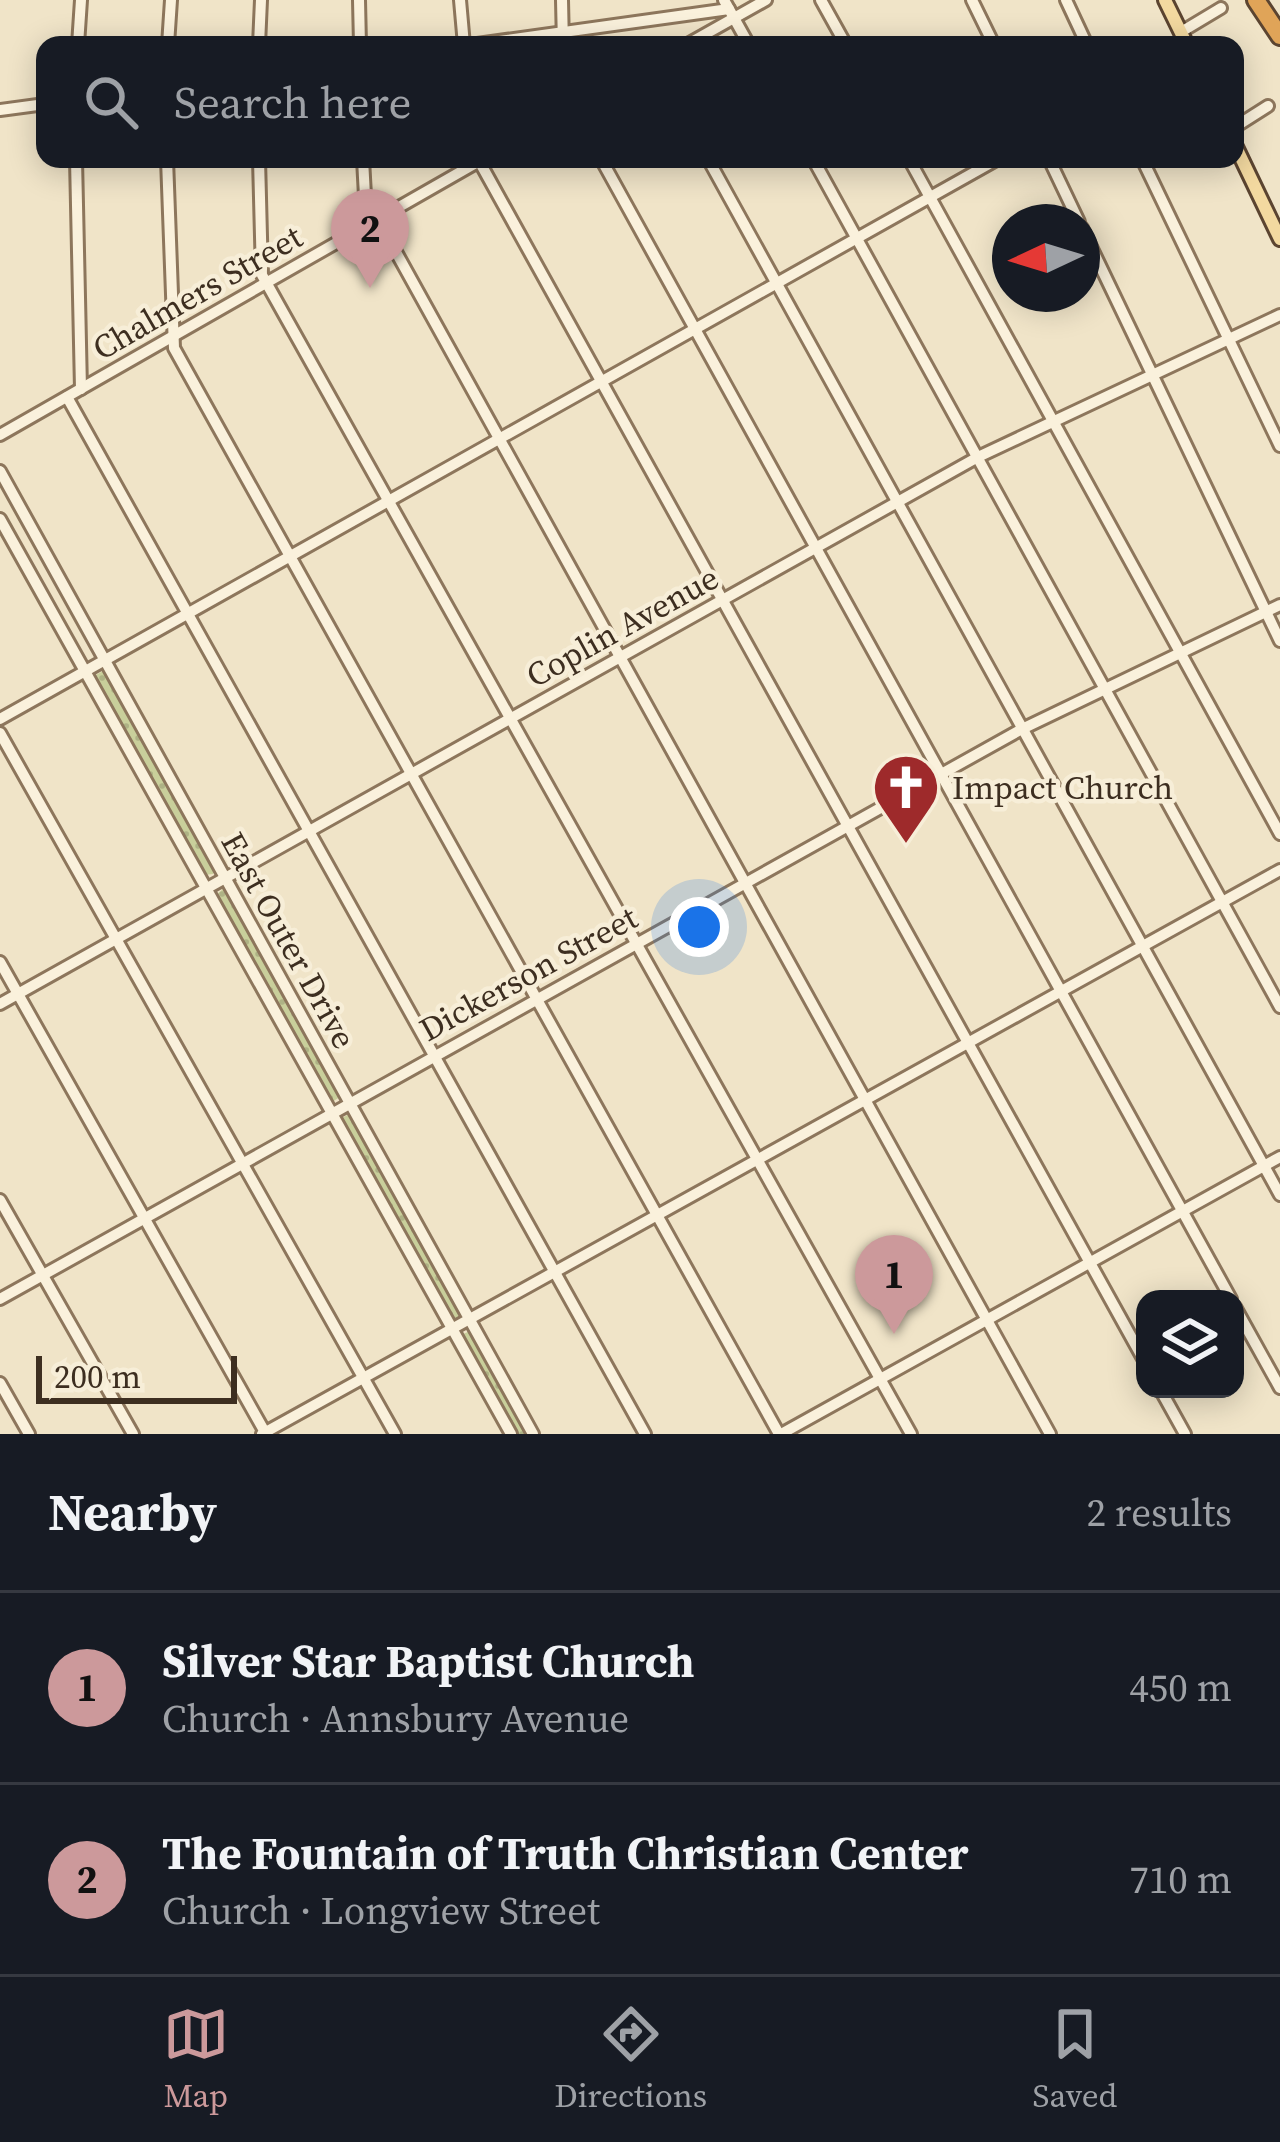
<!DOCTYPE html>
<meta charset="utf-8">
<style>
:root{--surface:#171b24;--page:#242831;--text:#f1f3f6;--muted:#9ea1a6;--line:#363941;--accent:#cc999b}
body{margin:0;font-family:"Source Serif 4",serif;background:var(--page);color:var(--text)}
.controls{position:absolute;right:36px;bottom:36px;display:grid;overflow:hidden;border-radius:24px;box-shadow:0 6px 30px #0003}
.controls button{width:108px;height:108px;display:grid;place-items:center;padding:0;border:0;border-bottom:3px solid var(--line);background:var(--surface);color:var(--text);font:60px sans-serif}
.compass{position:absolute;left:992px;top:204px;width:108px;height:108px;border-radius:50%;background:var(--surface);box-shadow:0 6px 30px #0003;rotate:266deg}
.scale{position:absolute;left:36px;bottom:30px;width:201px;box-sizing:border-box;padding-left:12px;border:6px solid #3d2e20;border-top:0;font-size:33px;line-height:42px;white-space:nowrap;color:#3d2e20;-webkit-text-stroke:9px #f7eed8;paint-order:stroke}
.you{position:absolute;left:699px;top:927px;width:42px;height:42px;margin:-30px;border:9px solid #fff;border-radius:50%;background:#1a73e8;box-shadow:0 0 0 18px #1a73e833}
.badge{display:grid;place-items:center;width:78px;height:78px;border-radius:50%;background:var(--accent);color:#111;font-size:39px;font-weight:700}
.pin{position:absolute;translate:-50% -99px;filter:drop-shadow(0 3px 6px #0008)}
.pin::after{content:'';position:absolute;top:63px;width:42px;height:36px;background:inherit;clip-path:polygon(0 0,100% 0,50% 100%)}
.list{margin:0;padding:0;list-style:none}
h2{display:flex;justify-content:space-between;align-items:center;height:156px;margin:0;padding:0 48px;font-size:51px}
h2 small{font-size:39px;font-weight:400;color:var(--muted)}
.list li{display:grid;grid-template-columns:78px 1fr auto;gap:36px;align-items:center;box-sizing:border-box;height:192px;padding:0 48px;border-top:3px solid var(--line)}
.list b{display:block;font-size:45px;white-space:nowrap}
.list p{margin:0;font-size:39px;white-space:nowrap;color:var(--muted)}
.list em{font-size:39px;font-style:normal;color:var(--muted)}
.icon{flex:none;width:66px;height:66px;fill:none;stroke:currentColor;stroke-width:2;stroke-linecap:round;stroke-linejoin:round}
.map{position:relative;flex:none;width:1280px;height:1434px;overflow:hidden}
.search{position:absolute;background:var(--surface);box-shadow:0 6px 30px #0003;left:36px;right:36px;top:36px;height:132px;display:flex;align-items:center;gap:30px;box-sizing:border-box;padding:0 42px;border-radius:24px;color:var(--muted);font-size:45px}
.sheet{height:540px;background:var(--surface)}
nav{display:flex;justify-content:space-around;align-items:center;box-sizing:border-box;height:168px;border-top:3px solid var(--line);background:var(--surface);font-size:33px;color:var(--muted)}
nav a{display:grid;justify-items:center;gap:6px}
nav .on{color:var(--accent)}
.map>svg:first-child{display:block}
</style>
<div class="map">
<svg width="1280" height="1434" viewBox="0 0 1280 1434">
<defs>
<pattern id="grass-dots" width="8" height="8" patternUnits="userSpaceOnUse" patternTransform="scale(3)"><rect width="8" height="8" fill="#c9cf9b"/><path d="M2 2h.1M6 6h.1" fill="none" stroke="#aeb285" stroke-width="1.8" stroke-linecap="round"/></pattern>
</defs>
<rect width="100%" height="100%" fill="#f0e4c8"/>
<g fill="url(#grass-dots)">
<path d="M103,671L214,869L213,874L204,875L96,683L94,676Z"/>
<path d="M223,889L338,1092L340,1097L332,1102L216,895Z"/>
<path d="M351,1113L461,1316L455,1319L344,1125L342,1118Z"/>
<path d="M470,1331L528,1434H515L461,1335Z"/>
</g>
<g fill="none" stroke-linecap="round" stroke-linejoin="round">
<defs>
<g id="minor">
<path d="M359,0L360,45"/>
<path d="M460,0L464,45"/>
<path d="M562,0L563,45"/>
<path d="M724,0L749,45"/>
<path d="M821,0L846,45"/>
<path d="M972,0L994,45"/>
<path d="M1066,0L1087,45"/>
<path d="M1181,32L1221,8"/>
<path d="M78,45L81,0"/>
<path d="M168,45L171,0"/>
<path d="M259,45L261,0"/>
<path d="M470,45L729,9"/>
<path d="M686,45L766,0"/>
<path d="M0,110L45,104"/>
<path d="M1235,127L1268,106"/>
<path d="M76,159L81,389"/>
<path d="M167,159L174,348L779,1434"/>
<path d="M259,159L262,275L911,1434"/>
<path d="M363,159L365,196L1050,1434"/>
<path d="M478,159L1145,1362"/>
<path d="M601,159L1231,1299"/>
<path d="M708,159L1280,1195"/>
<path d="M813,159L1280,1007"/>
<path d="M909,159L1280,834"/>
<path d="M1049,159L1079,222"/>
<path d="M1142,159L1280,446"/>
<path d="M1082,228L1280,641"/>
<path d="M67,397L645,1434"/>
<path d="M0,435L483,159"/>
<path d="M0,471L533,1434"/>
<path d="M0,519L511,1434"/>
<path d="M0,719L998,159"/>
<path d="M0,733L395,1434"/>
<path d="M0,962L266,1434"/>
<path d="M0,1004L978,457L1280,315"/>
<path d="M0,1200L133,1434"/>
<path d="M0,1299L1022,729L1280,605"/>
<path d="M1235,1307L1280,1388"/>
<path d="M0,1383L29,1434"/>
<path d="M1160,1389L1185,1434"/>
<path d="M262,1434L1280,870"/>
<path d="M781,1434L1280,1157"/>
</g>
<g id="major">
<path d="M1165,0L1187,45"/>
<path d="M1235,145L1280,239"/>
</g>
<path id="highway" d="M1256,0L1280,36"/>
</defs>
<use href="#minor" stroke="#8d765c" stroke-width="16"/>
<use href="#major" stroke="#5b4430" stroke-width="18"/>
<use href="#highway" stroke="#5b4430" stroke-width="22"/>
<use href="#minor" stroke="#faf1dc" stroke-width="10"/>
<use href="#major" stroke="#f3d9a0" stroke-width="12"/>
<use href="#highway" stroke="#e0a458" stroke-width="16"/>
</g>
<defs>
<symbol id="church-pin" viewBox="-11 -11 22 30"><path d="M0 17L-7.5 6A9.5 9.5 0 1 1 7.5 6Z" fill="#9e2a2b" stroke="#f7eed8"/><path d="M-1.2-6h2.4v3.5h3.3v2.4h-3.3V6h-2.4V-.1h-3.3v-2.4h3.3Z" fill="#fff"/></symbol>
</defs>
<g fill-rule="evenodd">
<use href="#church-pin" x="868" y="749" width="76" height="104"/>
</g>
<g text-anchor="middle" stroke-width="9" stroke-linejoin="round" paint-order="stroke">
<g font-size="33" fill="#3d2e20" stroke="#f7eed8">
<text transform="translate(197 292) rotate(-30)" y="12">Chalmers Street</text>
<text transform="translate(622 626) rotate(-29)" y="12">Coplin Avenue</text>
<text transform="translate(289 940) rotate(61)" y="12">East Outer Drive</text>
<text transform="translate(528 973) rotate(-29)" y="12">Dickerson Street</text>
</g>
<g font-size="33" fill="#3d2e20" stroke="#f7eed8" text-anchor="start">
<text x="952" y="799">Impact Church</text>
</g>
</g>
</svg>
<div class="controls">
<button><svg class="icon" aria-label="layers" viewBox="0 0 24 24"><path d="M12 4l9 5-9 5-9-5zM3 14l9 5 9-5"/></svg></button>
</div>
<svg class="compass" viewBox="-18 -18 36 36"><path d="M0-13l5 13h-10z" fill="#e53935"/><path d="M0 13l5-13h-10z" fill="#9ea1a6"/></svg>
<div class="scale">200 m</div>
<div class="you"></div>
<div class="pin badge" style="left:894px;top:1334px">1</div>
<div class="pin badge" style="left:370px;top:288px">2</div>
<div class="search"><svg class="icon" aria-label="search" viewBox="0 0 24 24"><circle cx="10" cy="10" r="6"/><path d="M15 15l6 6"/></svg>Search here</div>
</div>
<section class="sheet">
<h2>Nearby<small>2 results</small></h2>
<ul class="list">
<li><span class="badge">1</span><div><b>Silver Star Baptist Church</b><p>Church · Annsbury Avenue</p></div><em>450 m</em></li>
<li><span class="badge">2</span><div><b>The Fountain of Truth Christian Center</b><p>Church · Longview Street</p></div><em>710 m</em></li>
</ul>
</section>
<nav>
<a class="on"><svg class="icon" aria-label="map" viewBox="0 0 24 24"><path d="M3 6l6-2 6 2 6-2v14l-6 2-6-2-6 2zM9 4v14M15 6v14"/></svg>Map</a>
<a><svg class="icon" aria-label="directions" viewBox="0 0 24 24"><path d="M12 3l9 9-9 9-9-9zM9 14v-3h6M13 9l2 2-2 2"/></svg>Directions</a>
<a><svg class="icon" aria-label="saved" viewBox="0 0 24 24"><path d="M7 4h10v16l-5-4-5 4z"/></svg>Saved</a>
</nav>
